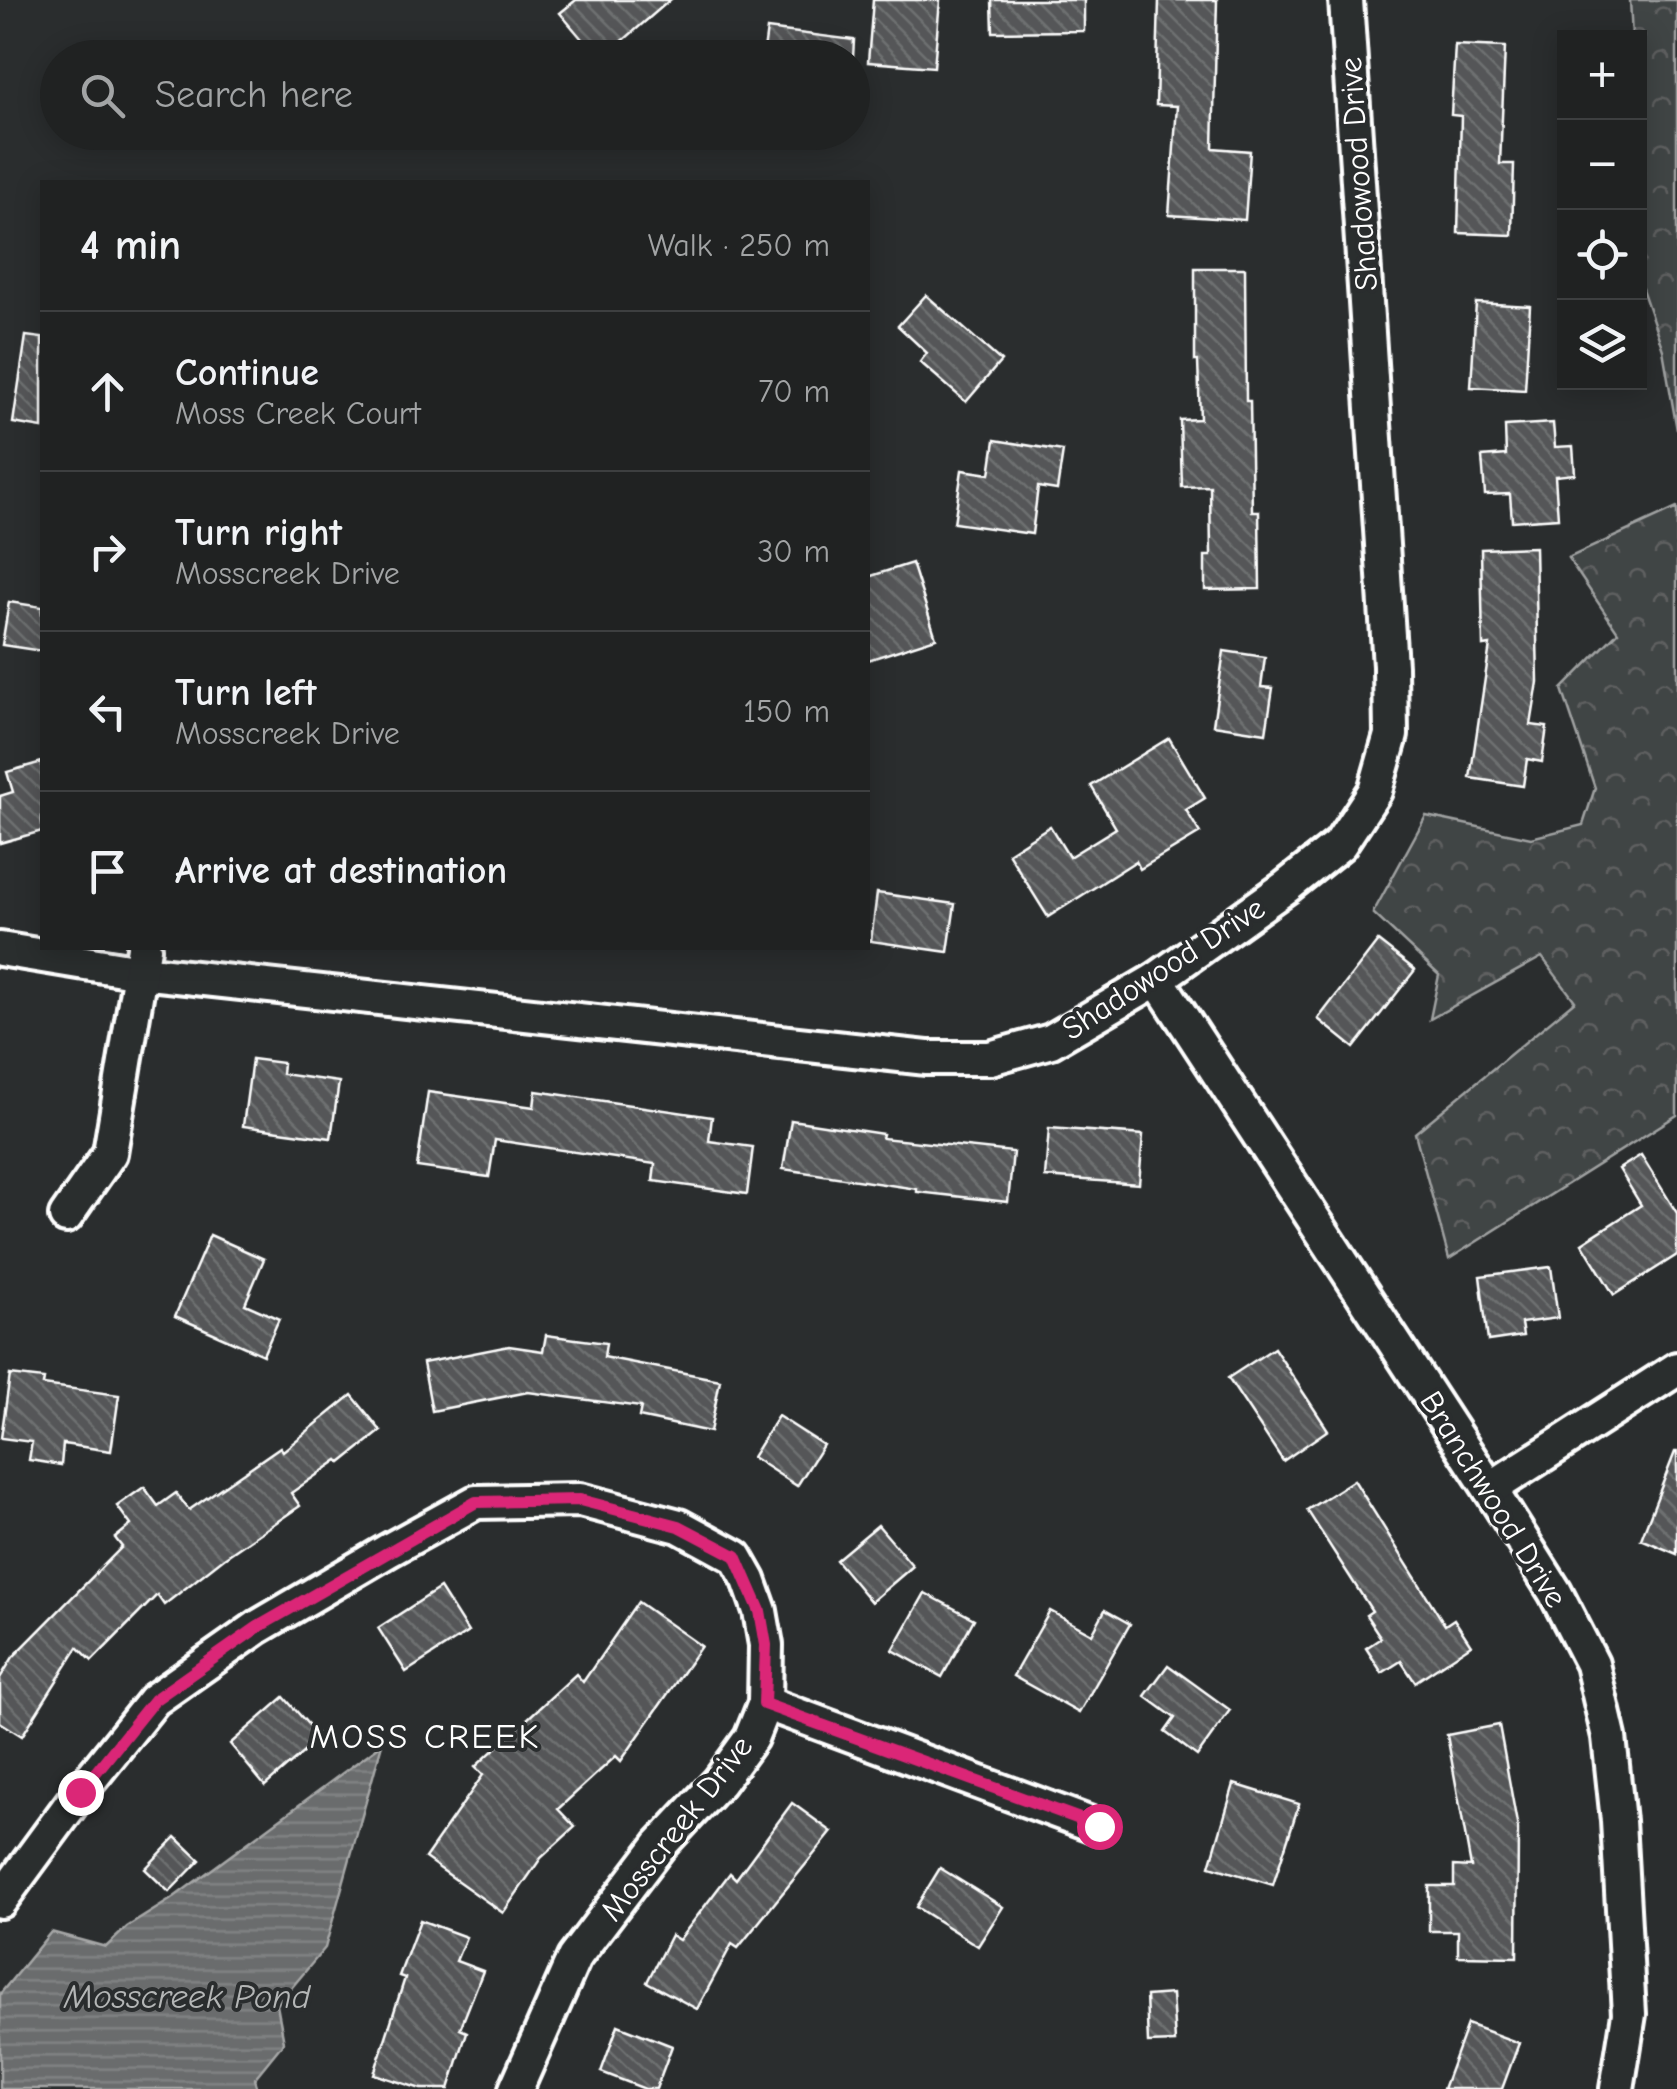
<!DOCTYPE html>
<meta charset="utf-8">
<style>
:root{--surface:#202222;--page:#282a2a;--text:#f1f3f6;--muted:#a2a4a5;--line:#3d3f40}
body{margin:0;font-family:"Comic Neue",sans-serif;background:var(--page);color:var(--text)}
.controls{position:absolute;right:30px;top:30px;display:grid;overflow:hidden;border-radius:0px;box-shadow:0 5px 25px #0003}
.controls button{width:90px;height:90px;display:grid;place-items:center;padding:0;border:0;border-bottom:2px solid var(--line);background:var(--surface);color:var(--text);font:50px sans-serif}
.stop{position:absolute;width:30px;height:30px;margin:-22px;border:8px solid #db2777;border-radius:50%;background:#fff}
.stop.end{background:#db2777;border-color:#fff;box-shadow:0 2px 10px #0008}
.list{margin:0;padding:0;list-style:none}
h2{display:flex;justify-content:space-between;align-items:center;height:130px;margin:0;padding:0 40px;font-size:42px}
h2 small{font-size:32px;font-weight:400;color:var(--muted)}
.list li{display:grid;grid-template-columns:65px 1fr auto;gap:30px;align-items:center;box-sizing:border-box;height:160px;padding:0 40px;border-top:2px solid var(--line)}
.list b{display:block;font-size:38px;white-space:nowrap}
.list p{margin:0;font-size:32px;white-space:nowrap;color:var(--muted)}
.list em{font-size:32px;font-style:normal;color:var(--muted)}
.icon{flex:none;width:55px;height:55px;fill:none;stroke:currentColor;stroke-width:2;stroke-linecap:round;stroke-linejoin:round}
.map{position:relative;flex:none;width:1677px;height:2089px;overflow:hidden}
.search{position:absolute;background:var(--surface);box-shadow:0 5px 25px #0003;left:40px;top:40px;width:830px;height:110px;display:flex;align-items:center;gap:25px;box-sizing:border-box;padding:0 35px;border-radius:55px;color:var(--muted);font-size:38px}
.panel{position:absolute;background:var(--surface);box-shadow:0 5px 25px #0003;left:40px;top:180px;width:830px;height:770px;border-radius:0px}
.map>svg:first-child{display:block}
</style>
<div class="map">
<svg width="1677" height="2089" viewBox="0 0 1677 2089">
<defs>
<pattern id="forest-crowns" width="20" height="18" patternUnits="userSpaceOnUse" patternTransform="scale(2.5)"><rect width="20" height="18" fill="#414445"/><path d="M2 6a3 3 0 1 1 6 0M12 15a3 3 0 1 1 6 0" fill="none" stroke="#5e6061"/></pattern>
<pattern id="water-rules" width="6" height="5" patternUnits="userSpaceOnUse" patternTransform="scale(2.5)"><rect width="6" height="5" fill="#6a6c6d"/><path d="M0 2.5h6" fill="none" stroke="#808283"/></pattern>
<pattern id="building-back-hatch" width="6" height="6" patternUnits="userSpaceOnUse" patternTransform="scale(2.5)"><rect width="6" height="6" fill="#555758"/><path d="M-1 5l2 2M0 0l6 6M5-1l2 2" fill="none" stroke="#6e7071"/></pattern>
</defs>
<rect width="100%" height="100%" fill="#2a2d2e"/>
<filter id="ink" filterUnits="userSpaceOnUse"><feTurbulence type="fractalNoise" baseFrequency=".01" numOctaves="2"/><feDisplacementMap in="SourceGraphic" scale="20" xChannelSelector="R" yChannelSelector="G"/><feConvolveMatrix kernelMatrix="1 2 1 2 8 2 1 2 1" color-interpolation-filters="sRGB"/></filter>
<g filter="url(#ink)">
<g fill="url(#forest-crowns)" stroke="#a0a2a2" stroke-width="2.5">
<path d="M1630,0H1677V430L1663,350L1640,283V38L1632,37Z"/>
<path d="M1677,508V1115L1449,1259L1415,1133L1575,1001L1542,957L1430,1019L1439,975L1373,913L1426,816L1531,838L1583,825L1595,788L1562,689L1618,632L1568,558Z"/>
</g>
<path fill="url(#water-rules)" stroke="#a6a7a7" stroke-width="2.5" d="M382,1744L325,1948L277,2005L284,2042L254,2079L257,2089H0V1994L51,1932L106,1947L127,1927L170,1900Z"/>
<g fill="url(#building-back-hatch)" stroke="#fff" stroke-width="2.5">
<path d="M576,0H670L603,58H598L560,13Z"/>
<path d="M873,0H940L934,67L868,62Z"/>
<path d="M992,0H1084V31L993,32Z"/>
<path d="M1159,0H1217L1213,148L1250,151L1245,220L1169,215L1177,106L1156,105Z"/>
<path d="M767,29L854,40L853,58H763Z"/>
<path d="M1455,45L1505,47L1500,164H1514L1512,235L1458,233L1461,116L1451,115Z"/>
<path d="M1195,268H1245L1246,401H1250L1252,511H1259L1260,589L1205,590V556H1211L1210,486L1182,487L1180,420L1200,419L1198,361H1195Z"/>
<path d="M926,295L1001,361L966,402L920,362L927,353L898,326Z"/>
<path d="M1476,303L1530,306L1525,390L1471,387Z"/>
<path d="M26,336L42,338V428L13,423Z"/>
<path d="M1553,423L1555,447L1573,446L1575,474L1555,476L1558,518L1512,521L1510,494L1485,495L1482,457L1506,455L1505,426Z"/>
<path d="M995,440L1063,451L1057,490L1038,487L1032,534L954,523L962,470L990,474Z"/>
<path d="M1535,547L1538,682L1531,725L1547,727L1542,762L1527,759L1523,786L1470,778L1490,645L1483,646L1481,549Z"/>
<path d="M912,563L936,638L868,660V577Z"/>
<path d="M9,602L42,607V651L2,645Z"/>
<path d="M1224,651L1265,657L1261,687L1273,688L1266,733L1213,725Z"/>
<path d="M1169,738L1205,798L1186,810L1200,833L1140,869L1136,861L1048,917L1008,853L1050,826L1069,857L1116,828L1091,786Z"/>
<path d="M42,762V831L0,843V796L13,792L7,772Z"/>
<path d="M877,893L955,904L948,952L871,941Z"/>
<path d="M1378,941L1415,970L1354,1048L1318,1019Z"/>
<path d="M252,1059L283,1063L282,1074L339,1082L331,1138L243,1126Z"/>
<path d="M536,1091L712,1117L709,1141L753,1147L747,1194L653,1181L655,1164L495,1140L489,1177L417,1167L428,1092L534,1107Z"/>
<path d="M791,1120L883,1134L882,1138L1013,1152L1008,1202L917,1192V1189L783,1169Z"/>
<path d="M1049,1128L1143,1135L1139,1184L1045,1177Z"/>
<path d="M1641,1155L1677,1213V1255L1614,1295L1582,1243L1641,1205L1619,1169Z"/>
<path d="M210,1235L264,1259L245,1304L279,1319L263,1355L175,1316Z"/>
<path d="M1551,1267L1558,1318L1521,1323L1523,1336L1488,1341L1480,1276Z"/>
<path d="M546,1335L606,1343L604,1357L720,1380L710,1432L639,1417L641,1407L528,1392L432,1411L423,1363L509,1346L543,1351Z"/>
<path d="M1274,1348L1328,1430L1283,1461L1228,1378Z"/>
<path d="M10,1375L44,1379L43,1385L119,1395L111,1451L63,1444L61,1465L29,1460L32,1442L1,1438Z"/>
<path d="M352,1395L381,1431L341,1463L338,1460L291,1493L300,1506L224,1558L164,1605L157,1595L92,1661L78,1647L22,1736L0,1722V1678L13,1657L122,1547L115,1538L131,1525L117,1506L144,1487L158,1506L176,1493L189,1510L280,1447L283,1451Z"/>
<path d="M778,1416L823,1445L797,1486L752,1457Z"/>
<path d="M1675,1452H1677V1554L1641,1539Z"/>
<path d="M1354,1480L1445,1625L1454,1619L1471,1645L1415,1682L1401,1661L1382,1673L1366,1648L1381,1638L1366,1615L1372,1611L1307,1510Z"/>
<path d="M878,1525L913,1566L871,1602L836,1560Z"/>
<path d="M440,1588L468,1632L406,1672L378,1628Z"/>
<path d="M925,1593L974,1619L942,1677L893,1650Z"/>
<path d="M638,1602L701,1646L621,1761L616,1756L558,1809L575,1827L541,1858L503,1913L425,1858L483,1775L475,1767L576,1674L583,1682Z"/>
<path d="M1105,1610L1130,1624L1079,1713L1013,1676L1050,1611L1092,1634Z"/>
<path d="M1168,1665L1230,1710L1197,1756L1165,1732L1175,1718L1145,1696Z"/>
<path d="M284,1697L320,1738L265,1786L230,1744Z"/>
<path d="M1499,1725L1518,1829L1517,1957L1458,1956V1931H1429V1886H1454V1866L1471,1867L1447,1735Z"/>
<path d="M1234,1784L1299,1804L1273,1885L1210,1866Z"/>
<path d="M792,1803L832,1832L738,1948L732,1944L697,2009L647,1982L671,1935L679,1940L730,1873L736,1879Z"/>
<path d="M176,1837L200,1860L169,1892L145,1869Z"/>
<path d="M940,1868L1003,1907L978,1946L916,1907Z"/>
<path d="M420,1920L466,1937L456,1961L483,1971L460,2029L467,2032L449,2089H421L374,2074L405,1978L399,1976Z"/>
<path d="M1172,1994L1175,2042L1148,2043L1146,1996Z"/>
<path d="M1467,2024L1519,2043L1502,2089H1443Z"/>
<path d="M618,2025L672,2046L656,2089H645L601,2072Z"/>
</g>
<g fill="none" stroke-linecap="round" stroke-linejoin="round">
<defs>
<g id="minor">
<path d="M0,949L140,972L927,1058H990L1051,1041L1157,979L1286,887L1340,844L1375,791L1391,735L1390,666L1346,0"/>
<path d="M1157,979L1490,1489L1555,1592L1592,1664L1609,1737L1618,1821L1629,2014L1617,2089"/>
<path d="M66,1216L110,1153L144,948"/>
<path d="M1490,1489L1677,1369"/>
<path d="M765,1703L1099,1827"/>
<path d="M0,1901L80,1792L154,1700L258,1627L389,1550L476,1502L580,1500L679,1526L736,1557L749,1580L760,1611L766,1645L765,1703L751,1738L719,1782L660,1845L574,1958L516,2089"/>
</g>
</defs>
<use href="#minor" stroke="#fff" stroke-width="40"/>
<use href="#minor" stroke="#2a2d2e" stroke-width="32"/>
</g>
</g>
<g fill="none" stroke-linecap="round" stroke-linejoin="round" filter="url(#ink)">
<path stroke="#db2777" stroke-width="12" d="M80,1792L154,1700L258,1627L476,1502L580,1500L679,1526L736,1556L760,1611L766,1645L764,1704L1099,1826"/>
</g>
<g text-anchor="middle" stroke-width="8" stroke-linejoin="round" paint-order="stroke">
<g font-size="32" fill="#fff" stroke="#2a2d2e">
<text transform="translate(1358 174) rotate(-94)" y="11">Shadowood Drive</text>
<text transform="translate(1163 968) rotate(-33)" y="11">Shadowood Drive</text>
<text transform="translate(1494 1499) rotate(58)" y="11">Branchwood Drive</text>
<text transform="translate(676 1828) rotate(-52)" y="11">Mosscreek Drive</text>
</g>
<g font-size="35" letter-spacing="2.5" fill="#fff" stroke="#2a2d2e">
<text x="425" y="1748">MOSS CREEK</text>
</g>
<g font-size="35" font-style="italic" fill="#b4b6b6" stroke="#2a2d2e">
<text x="187" y="2008">Mosscreek Pond</text>
</g>
</g>
</svg>
<div class="controls">
<button>+</button>
<button>−</button>
<button><svg class="icon" aria-label="locate" viewBox="0 0 24 24"><circle cx="12" cy="12" r="6"/><path d="M12 2v4M12 18v4M2 12h4M18 12h4"/></svg></button>
<button><svg class="icon" aria-label="layers" viewBox="0 0 24 24"><path d="M12 4l9 5-9 5-9-5zM3 14l9 5 9-5"/></svg></button>
</div>
<div class="stop" style="left:1099px;top:1826px"></div>
<div class="stop end" style="left:80px;top:1792px"></div>
<div class="search"><svg class="icon" aria-label="search" viewBox="0 0 24 24"><circle cx="10" cy="10" r="6"/><path d="M15 15l6 6"/></svg>Search here</div>
<section class="panel">
<h2>4 min<small>Walk · 250 m</small></h2>
<ul class="list">
<li><svg class="icon" aria-label="ahead" viewBox="0 0 24 24"><path d="M12 20V5M6 11l6-6 6 6"/></svg><div><b>Continue</b><p>Moss Creek Court</p></div><em>70 m</em></li>
<li><svg class="icon" aria-label="right" viewBox="0 0 24 24"><path d="M7 20v-9h11M14 6l5 5-5 5"/></svg><div><b>Turn right</b><p>Mosscreek Drive</p></div><em>30 m</em></li>
<li><svg class="icon" aria-label="left" viewBox="0 0 24 24"><path d="M17 20v-9H6M10 6l-5 5 5 5"/></svg><div><b>Turn left</b><p>Mosscreek Drive</p></div><em>150 m</em></li>
<li><svg class="icon" aria-label="arrive" viewBox="0 0 24 24"><path d="M6 21V4h12l-3 4 3 4H6"/></svg><div><b>Arrive at destination</b></div></li>
</ul>
</section>
</div>
